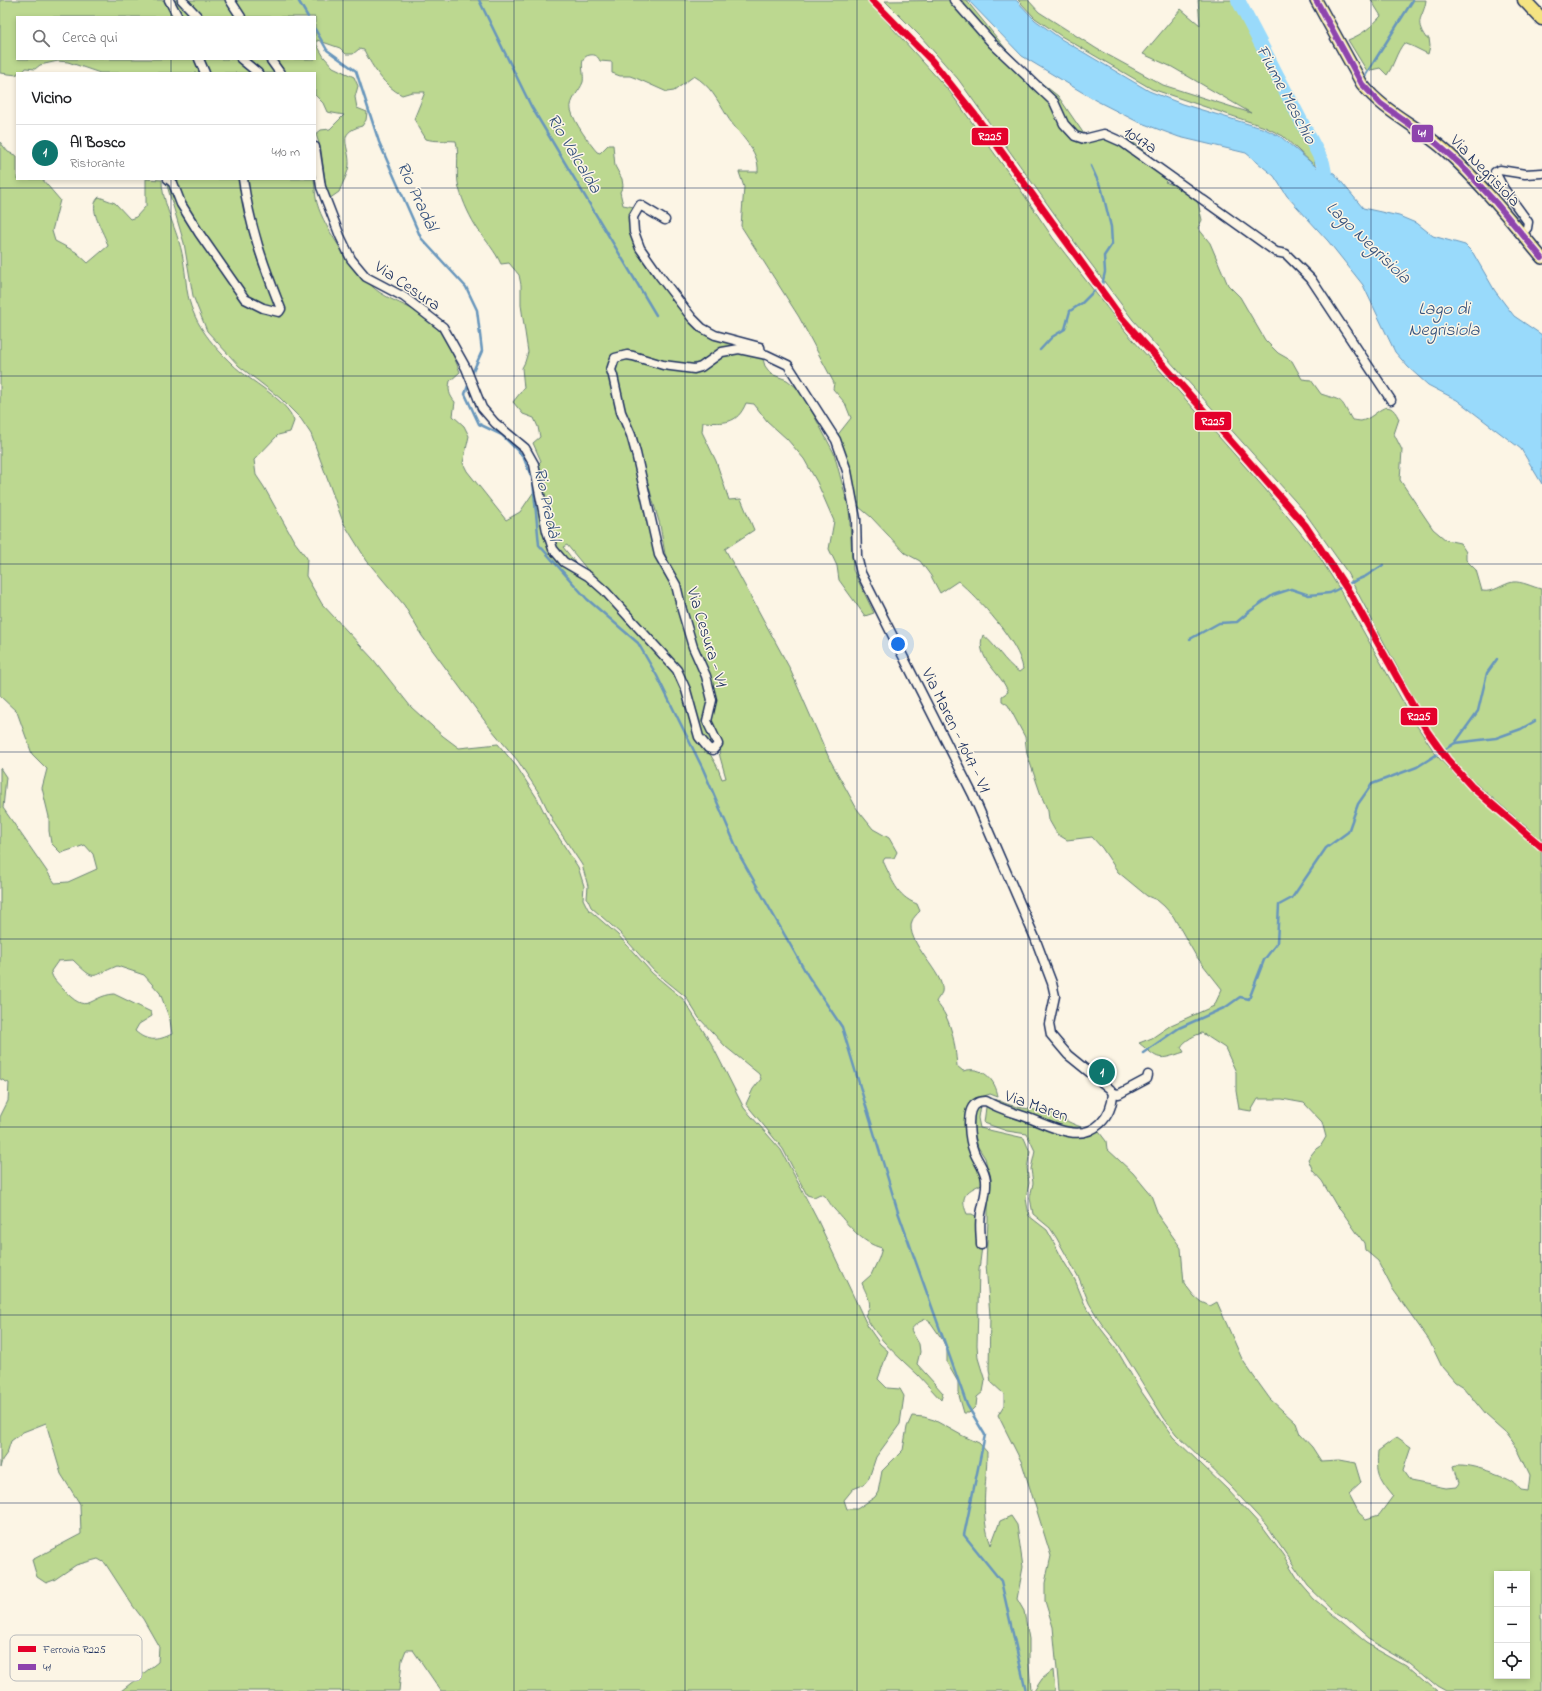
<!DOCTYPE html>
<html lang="it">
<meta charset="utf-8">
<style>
:root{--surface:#fff;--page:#f6f6f6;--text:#202124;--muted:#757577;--line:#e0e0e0;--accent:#0f766e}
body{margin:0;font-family:"Indie Flower",sans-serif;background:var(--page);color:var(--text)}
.controls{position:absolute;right:12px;bottom:12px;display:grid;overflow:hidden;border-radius:0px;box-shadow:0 2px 6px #0003}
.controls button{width:36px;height:36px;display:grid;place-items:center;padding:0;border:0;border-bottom:1px solid var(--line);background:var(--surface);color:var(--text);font:20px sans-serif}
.you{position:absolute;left:898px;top:644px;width:14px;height:14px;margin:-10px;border:3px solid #fff;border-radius:50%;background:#1a73e8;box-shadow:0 0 0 6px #1a73e833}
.badge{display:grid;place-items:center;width:26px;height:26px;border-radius:50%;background:var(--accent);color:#fff;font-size:13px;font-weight:700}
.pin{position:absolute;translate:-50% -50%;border:2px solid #fff;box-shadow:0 1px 4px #0006}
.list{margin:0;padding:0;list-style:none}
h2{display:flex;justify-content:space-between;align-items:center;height:52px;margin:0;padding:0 16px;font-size:17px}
h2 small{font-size:13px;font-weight:400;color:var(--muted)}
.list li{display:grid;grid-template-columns:26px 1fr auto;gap:12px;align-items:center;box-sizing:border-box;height:56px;padding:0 16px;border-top:1px solid var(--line)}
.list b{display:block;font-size:15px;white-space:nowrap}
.list p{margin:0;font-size:13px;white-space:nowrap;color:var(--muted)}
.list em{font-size:13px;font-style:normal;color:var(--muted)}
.icon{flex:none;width:22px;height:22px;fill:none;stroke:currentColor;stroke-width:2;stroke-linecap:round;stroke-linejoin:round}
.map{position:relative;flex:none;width:1542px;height:1691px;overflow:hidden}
.search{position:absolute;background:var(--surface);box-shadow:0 2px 6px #0003;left:16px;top:16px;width:300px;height:44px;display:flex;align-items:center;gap:10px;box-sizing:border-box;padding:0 14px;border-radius:0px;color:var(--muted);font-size:15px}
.panel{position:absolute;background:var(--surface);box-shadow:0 2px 6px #0003;left:16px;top:72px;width:300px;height:108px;border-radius:0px}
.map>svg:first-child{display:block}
</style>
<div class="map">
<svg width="1542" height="1691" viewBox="0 0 1542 1691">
<rect width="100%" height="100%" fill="#fcf5e5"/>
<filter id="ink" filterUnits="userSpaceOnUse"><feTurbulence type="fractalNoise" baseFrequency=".025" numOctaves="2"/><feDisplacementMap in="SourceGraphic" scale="8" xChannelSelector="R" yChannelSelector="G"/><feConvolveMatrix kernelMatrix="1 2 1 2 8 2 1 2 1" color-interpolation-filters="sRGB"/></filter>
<g filter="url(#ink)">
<g fill="#bcd890" stroke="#6c8477" fill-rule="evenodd">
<path d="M0,0H164L175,17H17V59H195L201,73H100L68,62L58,61L40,65L35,69L26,68L22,73H17V75L0,73Z"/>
<path d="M171,0H178L195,17H181Z"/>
<path d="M186,0H226L238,17H203Z"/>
<path d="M233,0H878L882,4L876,10L950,92L1018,186L1053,238L1126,332L1265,489L1317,553L1337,585L1415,723L1437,756L1468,789L1526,836L1530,830L1474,782L1451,757L1429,727L1345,569L1303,510L1133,320L1076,244L958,79L921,37L885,1L966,0L1006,49L1034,77L1058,96L1084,134L1088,137L1126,138L1137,145L1169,171L1168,179L1165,182L1196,194L1202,220L1198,228L1210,243L1228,285L1240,297L1265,340L1278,353L1292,361L1302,379L1311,380L1321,394C1345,402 1339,397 1352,420C1355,420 1359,421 1361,421C1377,418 1387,393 1399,419L1394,434L1402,450L1400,480L1433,529L1446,540L1460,543L1466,552V560L1476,570L1482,591C1494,593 1502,584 1513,582C1521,581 1533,587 1541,589L1542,1691H1446L1437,1686L1410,1663L1369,1639L1345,1618L1334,1611L1308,1586L1266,1525L1231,1487L1176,1434L1164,1418L1118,1344L1101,1323L1089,1303L1079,1278L1056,1237L1050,1228L1033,1214L1030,1198L1033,1183L1031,1169L1035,1151L1027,1134L1007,1131L984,1123L987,1099C994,1097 1003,1103 1010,1105C1022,1109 1035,1109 1047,1112C1063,1117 1079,1131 1096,1128L1106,1141L1107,1149L1133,1173L1151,1195L1159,1217L1181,1248L1184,1283L1194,1296L1201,1302L1210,1306L1217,1302L1242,1359L1252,1374L1270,1399L1296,1423L1300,1434L1312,1447L1321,1461L1339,1460L1355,1463L1361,1483L1349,1494L1359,1513L1366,1519L1379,1515L1393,1496C1379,1479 1376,1473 1378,1451L1397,1437L1411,1447L1403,1471L1410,1481L1446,1488L1456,1487L1459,1483L1454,1466C1463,1461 1503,1475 1512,1481C1515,1483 1518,1487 1521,1490L1528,1491L1530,1475L1518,1450L1504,1431L1486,1415L1463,1387L1455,1382L1442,1367L1429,1340L1392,1288L1378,1261L1365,1250L1364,1243L1341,1210L1336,1205L1322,1181L1313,1171L1308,1159L1315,1150L1320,1147L1326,1137L1322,1122L1304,1103L1282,1099H1258L1251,1111L1239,1109L1236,1091V1072L1225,1048L1202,1033C1195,1035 1185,1040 1181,1047L1184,1052C1157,1061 1160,1060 1139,1043L1152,1038L1171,1025L1214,1006L1222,989L1196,956L1173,916L1164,906L1157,900L1147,896L1118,872L1102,848L1092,837L1067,840L1057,834L1049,820L1048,811L1041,795L1027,754L1025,737L1008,705L1002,701V696L1008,692C1002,673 974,658 983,635C997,646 1003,661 1019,672L1023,669C1020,643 978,598 958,581L940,593L931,576L920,561L905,553L871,517L859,507L854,486L836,437L851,418L845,403L833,389L834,383L799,317L741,226L744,187L739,172H758C760,150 737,133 727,116C718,101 710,85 694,76L674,91L667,92L638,79L630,76H620L612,73V62L600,61C598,57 596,54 590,55C577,57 585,73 583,82C580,91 569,100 571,110C574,122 589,143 597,152L600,153L608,145H613L615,166L622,179L623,186L620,192L623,205L634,207L636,227L645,251L700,327L739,346L700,365C688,366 673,365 662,361C643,355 613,338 608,369L643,490L645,513L656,556L671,580L691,649L703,677L708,694L704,723L707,731L716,744L712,747L702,736L687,688L586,570V568L567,545L563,547L579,567C541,548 548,499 538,464L541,461L533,443L540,437L538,427L534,418L523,414L513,402L524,388L522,368L525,362L528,352L521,305V285L519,275L509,263L501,264C495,251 487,242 479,231C470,218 463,202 459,188C455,172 460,157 456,141C445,140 436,142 426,139L414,119L425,92H412L402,95C384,86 373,68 364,50L359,49L353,54H346L340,48L317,40V45L324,57L333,67L354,77L358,86L355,97L357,108L367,112L366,120L362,126C335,133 350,146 349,165C348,174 342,184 339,192L329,199L327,196L321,150L316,134L321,130L330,129L344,115L327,112L323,103L315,95V73H284L274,59H315V17H245ZM1497,1574H1527V1676H1497Z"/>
<path d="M1018,0H1028L1039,12L1097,49L1163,85L1251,113L1172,67L1143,54L1181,9L1200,25L1198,0H1233L1314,152L1315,166L1283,136L1265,127L1152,89L1061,36L1035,18Z"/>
<path d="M1371,0H1426C1424,18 1413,19 1426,38H1429L1430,46L1428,54L1414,47L1404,43C1396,53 1394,65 1387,75L1380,68L1367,71L1348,40C1363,34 1371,27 1381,16Z"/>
<path d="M201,59H236L254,73H207Z"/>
<path d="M245,59H267L277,73H263Z"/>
<path d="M0,142L8,152L17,156V179H42L60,200L52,231L55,241L76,252L88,263L108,246C105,233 86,208 99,197L115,203L130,219L136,217L146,206V179L162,180C161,197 174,225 179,242C184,257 185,274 187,290C192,321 210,343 232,364C249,381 287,399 294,421L290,432L278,435L254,460L256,475L264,487L294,541L307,558L306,576L322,604L373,659L411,707L443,736L459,748L498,744L517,767L537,798L550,824L578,867L584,886L583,899L588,909L618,935L652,973L683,999L692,1013L711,1043L744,1108L781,1150L818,1221L868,1327L880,1344L888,1351L878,1379L887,1388L900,1389L904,1396L900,1424L876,1457L869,1478L863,1485L853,1489L844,1500L847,1509H857L875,1497L878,1492L882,1471L903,1450L907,1427L912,1416L924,1417L934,1420L963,1436L979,1443L987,1452C987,1484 979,1514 991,1545L1000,1521L1011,1516L1017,1525L1023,1567L1017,1599L1024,1611L1029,1639V1664L1031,1691H441L413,1650H406L402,1660L399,1691H121L158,1662L159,1647L143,1619L133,1606L105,1563L98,1559L76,1565L54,1580L46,1583L37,1577L32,1560L81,1534L80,1504L61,1474L46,1423L23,1432L11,1441L7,1453L2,1460L0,1468V1117L8,1101L9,1083L0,1079V768L6,777L3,808L55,883L68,882L97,869L93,854L85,845L61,853L51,843L49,831V817L42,788L47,769L32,754L17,712L0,696ZM73,960C96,982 90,977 117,966L144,975L160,993L170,1020L172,1034C158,1041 147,1042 135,1031L139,1024L152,1016L151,1012L114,994C88,996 89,1018 62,988C57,982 52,979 51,971L58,961Z"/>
<path d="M175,179H240L251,238L259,265L278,308L273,309L247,296L237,287L183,202Z"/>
<path d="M245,179H314C315,187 315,195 317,203C324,229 358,277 379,292C392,301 407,305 420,314C444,329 450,347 460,372L450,381C448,390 449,395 455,402L453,416L464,426L469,436L463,463L467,471L506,520L520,512L535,490L547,542L580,574L595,585L625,617V621L630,622L673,671L682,690L692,723L717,766L722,779L726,778L720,757L719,751L722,744L714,731L711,722L715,695L713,688L701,660L672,570L665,554L660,525L636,443L624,411L615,369C617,362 620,359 627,358L693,371L723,354L739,351L762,356L765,366L771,374L787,380L801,391L834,453L849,509L853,570L874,613L865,616L839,580L837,566L829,549L834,521L817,482L804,459L787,439L767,421L754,404L746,403C737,425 724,423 703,422L702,432L716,461L729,500L741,499L754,530L725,549L789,667L829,758L857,809L873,829L889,838L897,852L894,858H885L883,861C892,879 896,896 917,904L920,911C917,914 913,918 912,921C904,942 946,974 942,992C941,995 937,999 936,1002C952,1019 955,1044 957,1066L963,1071C982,1065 996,1080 998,1097L990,1094L981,1097L978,1099L969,1116L984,1183C969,1190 958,1194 967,1214H972L977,1217L983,1239L979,1270L977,1345L978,1358L985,1381L983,1392L977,1397L976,1406L969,1413H964L958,1392V1382L947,1363V1350L942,1339L931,1323L926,1319C919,1322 915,1324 911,1330L919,1344L920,1352L917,1364L943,1393L941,1400C933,1392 926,1383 918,1375C898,1356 878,1340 865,1315C875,1304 866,1295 862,1283L871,1275L879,1258L882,1248C861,1243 848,1224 834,1209C829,1203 828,1197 820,1194L814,1197L807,1195L783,1149L746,1104L753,1089L761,1079L759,1074L726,1047L699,1018L686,997L654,971L620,933L591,907L587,898L588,886L582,865L554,823L541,796L518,761L487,724L422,636L404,605L367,561L343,522L311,434L301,419L280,398L239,366L207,331L193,296L184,243L166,182L169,183L233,290L237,294L279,314L264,263Z"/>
<path d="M980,1105L978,1118L980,1128L1024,1138L1030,1152L1027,1168L1029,1183L1026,1198L1029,1216L1047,1230L1052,1239L1063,1260L1075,1280L1085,1305L1098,1325L1115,1347L1141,1391L1173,1437L1228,1490L1263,1528L1283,1555L1301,1584L1314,1599L1367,1643L1408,1666L1437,1691H1059L1053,1627L1045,1601V1583L1051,1556L1022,1463L998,1415L1004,1405V1394L991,1382L989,1369L990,1316L986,1264L988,1220V1170L985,1158L978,1147L972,1124L973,1112Z"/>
<path d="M1053,1670L1055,1691H1034L1042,1679Z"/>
</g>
<path fill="#99dafb" stroke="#6796bc" d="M968,0H1016L1035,20L1061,39L1149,91L1182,104L1265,129L1281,137L1321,171L1334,173L1363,208L1399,216L1418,224L1433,236L1465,245L1473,253L1495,291L1514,316L1542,335V484L1521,449L1457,400L1428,385L1408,367L1395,352L1363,285L1328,241L1287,196L1274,176L1246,153L1179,137L1136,121L1095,100L1022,56Z"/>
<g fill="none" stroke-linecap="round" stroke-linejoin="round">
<g stroke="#6796bc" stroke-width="2.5">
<path d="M298,0L308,17"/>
<path d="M479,0L531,106L656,315"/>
<path d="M315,29L327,50L356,71L379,142L421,238L466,287L477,310L482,351L471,376"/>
<path d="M1363,79L1413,0"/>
<path d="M1091,166L1102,190L1111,227L1112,244L1104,256L1105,272L1102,285"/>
<path d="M1040,350L1052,337L1065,329L1070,311L1082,303L1096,289"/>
<path d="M469,383L465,394L479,424L502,435L523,456L533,481L539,545L587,599L638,643L657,676L703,769L741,858L808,976L842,1027L898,1212L967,1405L985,1435L964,1535L1001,1581L1026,1691"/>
<path d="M1350,583L1366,576L1383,565"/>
<path d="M1190,639L1219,623L1237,622L1250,611L1273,595L1291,589L1309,595L1330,593L1340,588"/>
<path d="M1455,743L1478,711L1487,673L1497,659"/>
<path d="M1143,1053L1179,1028L1226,1007L1240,997L1249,999L1264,960L1277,943L1279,905L1292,898L1326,848L1348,832L1358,804L1372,784L1417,767L1455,743L1496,738L1521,729L1535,721"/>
</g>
<path stroke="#99dafb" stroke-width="14" d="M1238,0L1323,163L1325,173L1314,185"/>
<defs>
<g id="minor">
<path d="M169,0L178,17"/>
<path d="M182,0L198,17"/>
<path d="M230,0L241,17"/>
<path d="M954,0L993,44L1054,102L1064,124L1075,136L1084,139L1104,134L1122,142L1276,252L1286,254L1311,279L1391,400"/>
<path d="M199,59L205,73"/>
<path d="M241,59L258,73"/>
<path d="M270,59L280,73"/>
<path d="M315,147L321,187L340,236L351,259L366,277L404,297L443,327L466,368L482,408L495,423L525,448L534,464L547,531L553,549L564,562L588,576L605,591L677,670L686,690L699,737L708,748L713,750L718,744L707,721L712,700L706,676L693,647L682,610L676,585L659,555L636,453L631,435L621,412L613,376L611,370L615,358L627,355L633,356L663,365L694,369L701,367L722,352L739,349L767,355L788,365L836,440L847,471L856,519L857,556L861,573L973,795L1035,938L1052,983L1055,996L1049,1024L1051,1035L1068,1055L1110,1089L1113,1093"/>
<path d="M168,179L173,183L181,204L199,233L245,299L263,308L279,312L281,309C263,264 250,227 243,179"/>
<path d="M665,220L640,205L633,217L634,232L640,248L659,275L692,318L702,328L715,335L760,347L761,353"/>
<path d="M1522,234L1527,228L1528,222L1504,189L1495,172L1500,170L1525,174L1542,173"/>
<path d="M1113,1093L1119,1094L1147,1079L1148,1075"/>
<path d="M981,1245C981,1235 979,1224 981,1214C983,1203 987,1192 986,1180C985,1169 978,1162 974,1152C970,1142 964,1109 977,1103C979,1101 984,1101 986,1101C999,1109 1012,1112 1026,1117C1040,1122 1055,1130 1069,1132C1095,1137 1112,1117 1113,1093"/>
</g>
<path id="major" d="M1316,0L1362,84C1386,114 1419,126 1447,152C1482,184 1511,221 1542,258"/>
<path id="highway" d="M1524,0L1542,19"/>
</defs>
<use href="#minor" stroke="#1b2f5e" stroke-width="11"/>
<use href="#major" stroke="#1b2f5e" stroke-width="14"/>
<use href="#highway" stroke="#1b2f5e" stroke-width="15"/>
<use href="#minor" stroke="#fcf5e5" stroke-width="8"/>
<use href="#major" stroke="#f4e382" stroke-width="11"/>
<use href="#highway" stroke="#f4e382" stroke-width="12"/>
<defs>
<path id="bus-1" d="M1316,0L1362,84L1381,104L1436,143L1460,164L1496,203L1542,258"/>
</defs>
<use href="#bus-1" stroke="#fcf5e5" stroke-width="9"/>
<use href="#bus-1" stroke="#8e44ad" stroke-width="6"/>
<defs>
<path id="rail-1" d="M872,0L932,61L975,115L1120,316L1305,525L1351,595L1427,731L1447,759L1472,787L1542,847"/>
</defs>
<use href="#rail-1" stroke="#fcf5e5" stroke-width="10"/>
<use href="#rail-1" stroke="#e4002b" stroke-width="7"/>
</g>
</g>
<path fill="none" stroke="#1b2f5e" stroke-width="1" stroke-opacity="0.55" d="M171,0V17M343,0V1691M514,0V1691M685,0V1691M857,0V1691M1028,0V1691M1199,0V1691M1371,0V1691M171,59V73M171,179V1691M0,188H1542M0,376H1542M0,564H1542M0,752H1542M0,939H1542M0,1127H1542M0,1315H1542M0,1503H1542"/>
<g text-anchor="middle" stroke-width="3" stroke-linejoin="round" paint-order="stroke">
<g font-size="17" fill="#1b2f5e" stroke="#fcf5e5">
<text transform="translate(1141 139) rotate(33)" y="6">1047a</text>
<text transform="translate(1486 170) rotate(46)" y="6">Via Negrisiola</text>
<text transform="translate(408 285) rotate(34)" y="6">Via Cesura</text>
<text transform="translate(708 637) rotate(73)" y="6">Via Cesura - V1</text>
<text transform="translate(957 730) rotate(64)" y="6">Via Maren - 1047 - V1</text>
<text transform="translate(1037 1105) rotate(19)" y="6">Via Maren</text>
</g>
<g font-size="18" font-style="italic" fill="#34517d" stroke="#fcf5e5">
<text transform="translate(1287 94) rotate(62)" y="6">Fiume Meschio</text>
<text transform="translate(575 153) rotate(59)" y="6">Rio Valcalda</text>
<text transform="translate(418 196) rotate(65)" y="6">Rio Pradàl</text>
<text transform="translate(1369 242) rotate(44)" y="6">Lago Negrisiola</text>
<text x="1444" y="314">Lago di<tspan x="1444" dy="21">Negrisiola</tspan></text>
<text transform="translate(548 504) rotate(78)" y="6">Rio Pradàl</text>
</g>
</g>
<rect x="10" y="1635" width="132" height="46" rx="6" fill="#fcf5e5" stroke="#b8babc" stroke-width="1"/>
<rect x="18" y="1646" width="18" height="6" fill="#e4002b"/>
<rect x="18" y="1664" width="18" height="6" fill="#8e44ad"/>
<g font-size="11" fill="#1b2f5e">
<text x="43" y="1653">Ferrovia R225</text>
<text x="43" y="1671">41</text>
</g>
<g stroke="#fcf5e5" stroke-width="1.5">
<rect x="1411" y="124" width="23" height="19" rx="4" fill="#8e44ad"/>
<rect x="971" y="127" width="38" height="19" rx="4" fill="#e4002b"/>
<rect x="1194" y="411" width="38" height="20" rx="4" fill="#e4002b"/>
<rect x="1400" y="707" width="38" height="19" rx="4" fill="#e4002b"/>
</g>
<g font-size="11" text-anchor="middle" font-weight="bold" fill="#fff">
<text x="1422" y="137">41</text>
<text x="990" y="140">R225</text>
<text x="1213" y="425">R225</text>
<text x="1419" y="720">R225</text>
</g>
</svg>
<div class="controls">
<button>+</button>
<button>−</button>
<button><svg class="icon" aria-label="locate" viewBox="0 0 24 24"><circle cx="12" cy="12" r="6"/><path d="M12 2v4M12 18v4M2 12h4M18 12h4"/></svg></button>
</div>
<div class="you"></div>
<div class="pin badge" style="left:1102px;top:1072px">1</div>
<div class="search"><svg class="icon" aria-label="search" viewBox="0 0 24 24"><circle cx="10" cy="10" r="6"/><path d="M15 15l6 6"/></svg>Cerca qui</div>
<section class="panel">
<h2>Vicino<small></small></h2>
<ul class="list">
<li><span class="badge">1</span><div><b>Al Bosco</b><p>Ristorante</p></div><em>410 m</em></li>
</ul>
</section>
</div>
